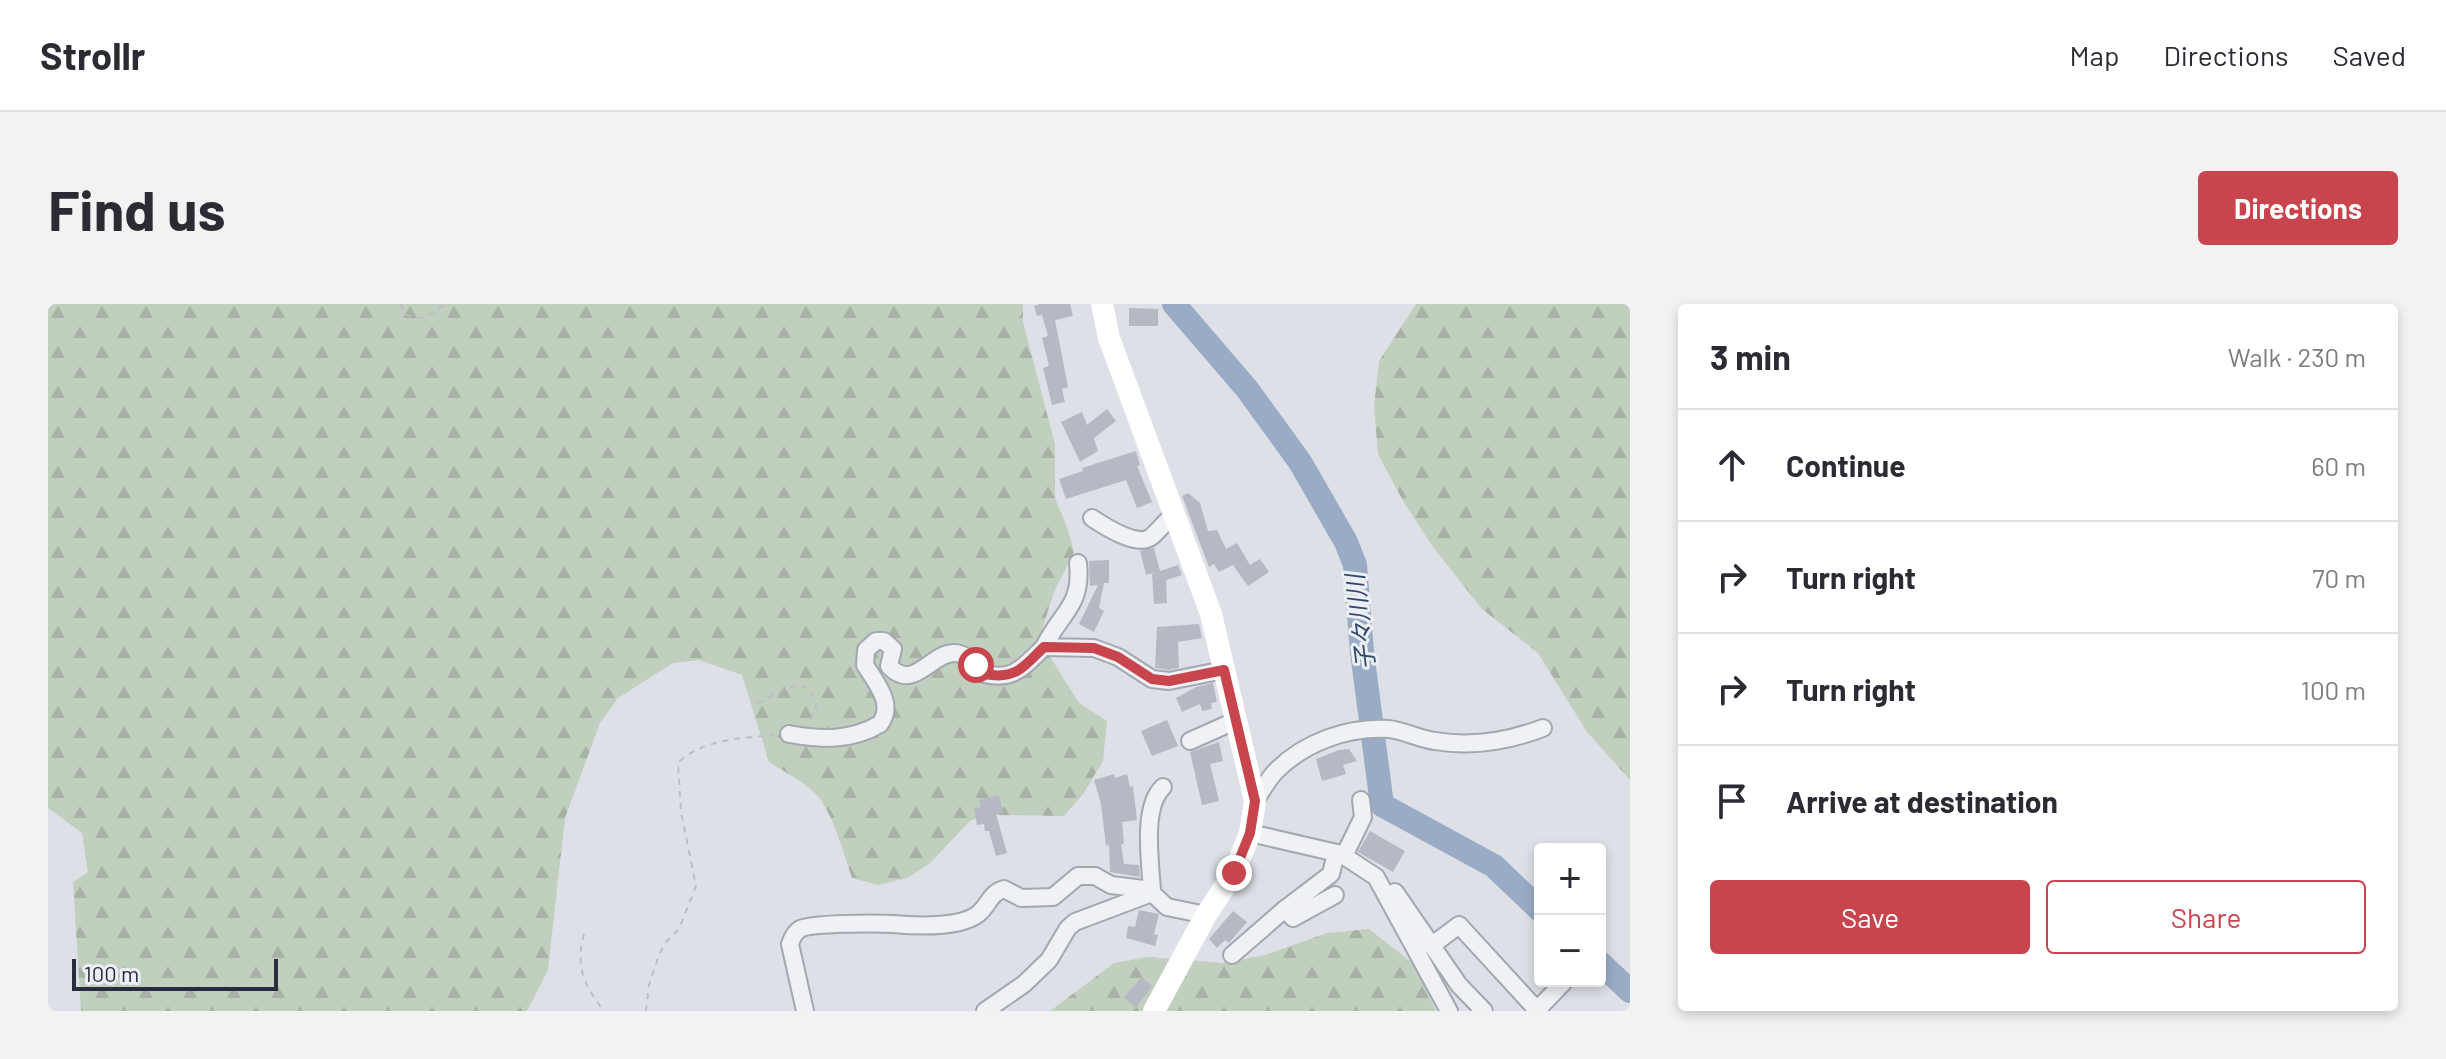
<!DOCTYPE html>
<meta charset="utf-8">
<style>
:root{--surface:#fff;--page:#f2f2f3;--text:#2b2b33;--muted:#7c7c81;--line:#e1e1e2;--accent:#c8454e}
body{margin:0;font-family:Barlow,"Noto Sans JP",sans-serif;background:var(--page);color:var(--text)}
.controls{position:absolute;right:24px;bottom:24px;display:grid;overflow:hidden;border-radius:8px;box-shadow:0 4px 12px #0003}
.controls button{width:72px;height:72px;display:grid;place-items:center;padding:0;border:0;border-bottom:2px solid var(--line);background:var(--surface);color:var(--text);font:40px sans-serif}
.scale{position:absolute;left:24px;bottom:20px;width:206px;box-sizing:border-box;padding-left:8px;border:4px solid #272d3c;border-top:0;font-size:22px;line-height:28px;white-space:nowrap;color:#272d3c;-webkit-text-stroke:6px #eceff4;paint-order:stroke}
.stop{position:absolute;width:24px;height:24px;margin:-18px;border:6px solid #c8454e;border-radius:50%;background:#fff}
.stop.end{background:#c8454e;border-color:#fff;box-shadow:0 2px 8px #0008}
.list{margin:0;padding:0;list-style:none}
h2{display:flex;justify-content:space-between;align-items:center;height:104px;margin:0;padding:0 32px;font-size:34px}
h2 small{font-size:26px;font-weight:400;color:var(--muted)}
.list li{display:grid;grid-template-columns:52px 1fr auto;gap:24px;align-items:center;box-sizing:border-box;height:112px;padding:0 32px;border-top:2px solid var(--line)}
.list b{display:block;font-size:30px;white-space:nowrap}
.list em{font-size:26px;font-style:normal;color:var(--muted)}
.actions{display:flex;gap:16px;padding:24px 32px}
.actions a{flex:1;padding:18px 0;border:2px solid var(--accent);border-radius:8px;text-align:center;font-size:28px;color:var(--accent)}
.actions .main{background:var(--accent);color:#fff}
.icon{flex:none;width:44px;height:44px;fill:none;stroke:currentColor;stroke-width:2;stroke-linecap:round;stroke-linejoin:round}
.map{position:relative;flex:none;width:1582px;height:707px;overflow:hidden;border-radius:8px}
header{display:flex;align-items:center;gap:48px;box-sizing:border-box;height:112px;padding:0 40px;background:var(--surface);border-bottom:2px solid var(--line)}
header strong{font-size:38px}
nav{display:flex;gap:44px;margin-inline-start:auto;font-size:28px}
.intro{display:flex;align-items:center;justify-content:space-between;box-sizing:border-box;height:192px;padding:0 48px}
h1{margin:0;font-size:56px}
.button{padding:20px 36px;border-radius:8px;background:var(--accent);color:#fff;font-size:28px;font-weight:700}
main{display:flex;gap:48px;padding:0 48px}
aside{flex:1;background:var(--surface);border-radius:8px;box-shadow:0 4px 12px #0003}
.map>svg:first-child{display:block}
</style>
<header>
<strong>Strollr</strong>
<nav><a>Map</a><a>Directions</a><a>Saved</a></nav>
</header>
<div class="intro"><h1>Find us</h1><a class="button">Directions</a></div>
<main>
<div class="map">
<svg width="1582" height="707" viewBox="0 0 1582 707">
<defs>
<pattern id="forest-firs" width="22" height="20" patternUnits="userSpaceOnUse" patternTransform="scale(2)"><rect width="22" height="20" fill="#c1d0be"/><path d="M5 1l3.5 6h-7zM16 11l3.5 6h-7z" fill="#a6b3a4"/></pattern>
</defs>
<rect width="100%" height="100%" fill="#dde0e6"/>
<g fill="url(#forest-firs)">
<path d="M0,0H975V18L1007,140V194L1019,223L1026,248L1006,288L991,335L1031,399L1059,417L1055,457L1035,490L1016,512L945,511L923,516L881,560L859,574L830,581L804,574C795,548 788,519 773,496C761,480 738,469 721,458L694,371L651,356L625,359L570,394L552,419L517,514L500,666L479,707H33L25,578L40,568L34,529L0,504Z"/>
<path d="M1368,0H1582V476L1539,428L1490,349L1434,305L1385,243L1355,197L1330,150L1326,102L1331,57Z"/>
<path d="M1321,625L1367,661L1388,707H1002L1066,659L1099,653L1176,659L1217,651L1279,629Z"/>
</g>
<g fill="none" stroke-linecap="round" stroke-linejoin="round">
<g stroke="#99abc5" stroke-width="24">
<path d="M1126,0L1199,85L1252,158L1298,238L1307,261L1314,348L1334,501L1446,562L1492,606"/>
<path d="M1552,659L1582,687"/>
</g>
</g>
<g fill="#b4b9c3">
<path d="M992,0H1022L1025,12L1007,16L1020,83L1014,85L1017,98L1004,101L995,64L1001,62L994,34L1000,32L994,11L989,12L986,2Z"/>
<path d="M1081,4L1110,5V22H1081Z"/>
<path d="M1059,105L1068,117L1046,134L1050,147L1032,158L1013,118L1034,108L1039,121Z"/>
<path d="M1088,147L1092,161L1089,162L1104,198L1089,204L1078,176L1018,195L1011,175L1035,167L1034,164Z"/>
<path d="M1140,189L1152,199L1160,227L1169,226L1178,245L1189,239L1202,261L1212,255L1221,268L1200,282L1185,261L1171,268L1166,260L1161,263L1134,192Z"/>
<path d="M1106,244L1112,267L1130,261L1134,271L1118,276L1119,299L1106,300L1104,270L1111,268L1098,271L1092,247Z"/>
<path d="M1061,256V279H1056L1051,304L1056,307L1046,328L1031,320L1050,281L1042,282L1041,257Z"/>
<path d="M1151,320L1154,334L1130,338L1131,364L1121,366L1107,364L1109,323Z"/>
<path d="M1165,379L1169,398L1163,399L1164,405L1154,407L1152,400L1134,408L1128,394L1148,383Z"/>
<path d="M1119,416L1130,442L1104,452L1093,427Z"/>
<path d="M1171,438L1175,457L1162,460L1171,497L1154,501L1142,448Z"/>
<path d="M1301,445L1309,457L1295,461L1298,470L1274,477L1268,455L1291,446Z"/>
<path d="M1066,470L1067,474L1079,470L1082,483L1085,482L1089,516L1074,518L1076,540H1073L1076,560L1091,561L1092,573L1062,568L1061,541L1058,542L1053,500L1046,476Z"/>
<path d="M951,491L955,509L948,510L959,549L948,552L941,527H937L936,520L929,521L926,504L933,503L931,496Z"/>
<path d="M1322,527L1357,547L1345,568L1310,548Z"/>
<path d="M1091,606L1111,610L1106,630L1110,631L1107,642L1078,634L1080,622L1087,623Z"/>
<path d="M1185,607L1199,618L1181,639L1177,636L1169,644L1161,635Z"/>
<path d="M1094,673L1104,682L1088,704L1076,693Z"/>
</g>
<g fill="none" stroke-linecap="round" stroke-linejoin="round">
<defs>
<g id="street">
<path d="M1044,214C1056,222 1090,244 1103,233C1112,226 1117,217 1127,210"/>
<path d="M1030,259C1035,302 1012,309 996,343L1046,344L1070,353L1104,375L1121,377L1176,366"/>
<path d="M741,430C773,436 803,437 832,420C847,400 828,379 817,361L818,346L828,337H836L845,345L841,362C874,398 895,312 933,369C965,378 974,364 996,343"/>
<path d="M1142,437L1189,416"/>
<path d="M1207,497C1214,487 1220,475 1228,467C1257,438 1299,423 1340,425C1355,426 1371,435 1387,437C1423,443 1461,437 1495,424"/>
<path d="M1202,529L1293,550L1328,573L1401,707"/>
<path d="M1296,552L1315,513L1313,496"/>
<path d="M1347,588L1411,681L1436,707"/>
<path d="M1104,589C1103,560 1093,504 1115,483"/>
<path d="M1237,605L1245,614L1287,591"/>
<path d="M1383,642L1411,621L1489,706"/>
<path d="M1184,651L1237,605L1283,570L1288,549"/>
<path d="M757,707L742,640C744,634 747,628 752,625C762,619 830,619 845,620C867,622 912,624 930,610C941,601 942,589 956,585L973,594L1005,593L1030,572H1047L1063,581L1104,586"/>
<path d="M937,707L976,680L1001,656L1020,624L1027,618L1104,589L1119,603L1158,611"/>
<path d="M1488,707L1515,679"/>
</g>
</defs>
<use href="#street" stroke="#a3a7b0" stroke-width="20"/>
<g stroke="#bbbec5" stroke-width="2" stroke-dasharray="6 6" stroke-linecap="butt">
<path d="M353,0L356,10C375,18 382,12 397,0"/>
<path d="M709,399C728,392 738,377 760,384C770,395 771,405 761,417"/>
<path d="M536,630C527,661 536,682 556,707"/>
<path d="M598,707L601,681L610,654L616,640L631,625L648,582L633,508L630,459C654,435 695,434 727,431"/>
</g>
<use href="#street" stroke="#eff1f5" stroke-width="16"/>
<path stroke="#fff" stroke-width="22" d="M1054,0L1061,34L1163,310L1207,497L1202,529L1186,569L1158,611L1106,707"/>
</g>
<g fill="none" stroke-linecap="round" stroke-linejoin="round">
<path stroke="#c8454e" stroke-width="10" d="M928,361C933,369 935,370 944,371C970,374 978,360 996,343L1046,344L1070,353L1104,375L1121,377L1176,366L1207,497L1202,529L1186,569"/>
</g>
<g text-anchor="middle" stroke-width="6" stroke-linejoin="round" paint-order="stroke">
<g font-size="24" font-style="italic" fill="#33486e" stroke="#eceff4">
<text transform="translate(1313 318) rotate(-97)" y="8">子々川川</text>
</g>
</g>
</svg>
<div class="controls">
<button>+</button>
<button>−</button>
</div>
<div class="scale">100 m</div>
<div class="stop" style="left:928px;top:361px"></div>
<div class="stop end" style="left:1186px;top:569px"></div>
</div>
<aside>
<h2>3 min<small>Walk · 230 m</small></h2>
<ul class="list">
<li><svg class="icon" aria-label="ahead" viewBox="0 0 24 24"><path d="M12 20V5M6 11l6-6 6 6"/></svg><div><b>Continue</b></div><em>60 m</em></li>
<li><svg class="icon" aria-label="right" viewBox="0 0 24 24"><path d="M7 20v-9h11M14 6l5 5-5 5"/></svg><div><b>Turn right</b></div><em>70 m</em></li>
<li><svg class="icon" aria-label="right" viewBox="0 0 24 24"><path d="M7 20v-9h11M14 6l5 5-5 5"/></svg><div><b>Turn right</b></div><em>100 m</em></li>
<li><svg class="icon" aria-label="arrive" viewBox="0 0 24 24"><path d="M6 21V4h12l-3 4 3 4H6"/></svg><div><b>Arrive at destination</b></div></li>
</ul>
<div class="actions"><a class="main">Save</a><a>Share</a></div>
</aside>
</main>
